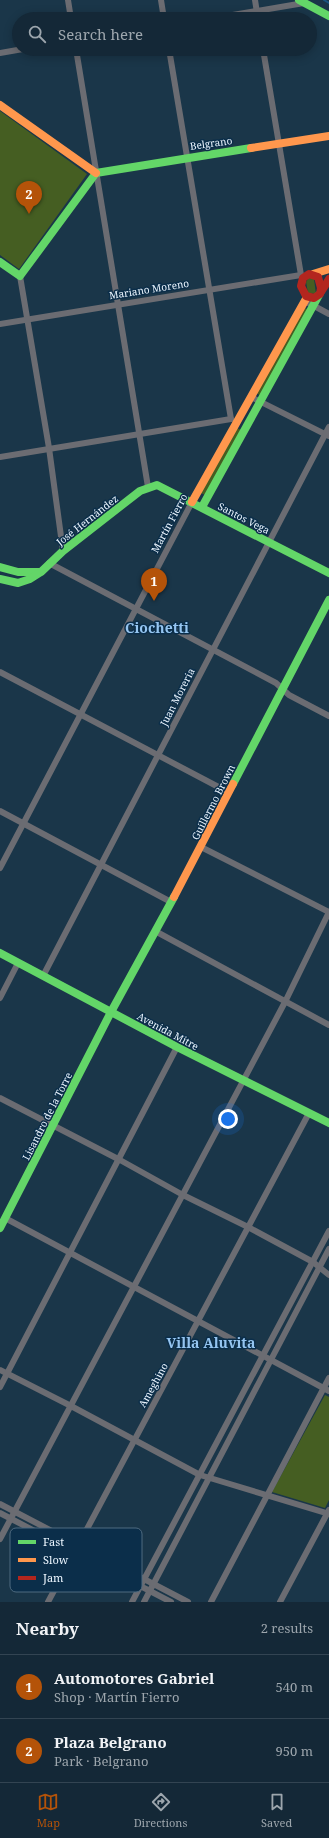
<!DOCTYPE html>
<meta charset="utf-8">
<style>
:root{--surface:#142837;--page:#213442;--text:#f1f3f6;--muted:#9da6ad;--line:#334452;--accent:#b45309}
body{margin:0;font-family:"Noto Serif",serif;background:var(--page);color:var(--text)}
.you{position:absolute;left:228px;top:1119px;width:14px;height:14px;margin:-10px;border:3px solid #fff;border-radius:50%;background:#1a73e8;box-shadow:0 0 0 6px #1a73e833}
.badge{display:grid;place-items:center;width:26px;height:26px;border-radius:50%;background:var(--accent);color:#fff;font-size:13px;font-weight:700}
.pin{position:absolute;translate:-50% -33px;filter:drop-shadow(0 1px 2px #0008)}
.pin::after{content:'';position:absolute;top:21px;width:14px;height:12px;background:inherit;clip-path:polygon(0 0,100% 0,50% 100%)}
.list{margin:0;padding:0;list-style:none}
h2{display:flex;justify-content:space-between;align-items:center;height:52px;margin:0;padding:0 16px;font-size:17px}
h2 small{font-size:13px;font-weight:400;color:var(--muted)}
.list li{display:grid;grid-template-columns:26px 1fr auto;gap:12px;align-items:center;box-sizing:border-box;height:64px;padding:0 16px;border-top:1px solid var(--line)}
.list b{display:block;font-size:15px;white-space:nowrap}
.list p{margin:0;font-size:13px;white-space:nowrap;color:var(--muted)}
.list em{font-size:13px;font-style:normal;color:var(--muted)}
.icon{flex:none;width:22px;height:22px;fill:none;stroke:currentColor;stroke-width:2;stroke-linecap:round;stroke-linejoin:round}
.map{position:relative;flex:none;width:329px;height:1602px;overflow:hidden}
.search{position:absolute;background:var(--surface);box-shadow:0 2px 10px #0003;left:12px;right:12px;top:12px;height:44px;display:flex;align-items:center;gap:10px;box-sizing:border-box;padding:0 14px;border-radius:22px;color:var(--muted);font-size:15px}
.sheet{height:180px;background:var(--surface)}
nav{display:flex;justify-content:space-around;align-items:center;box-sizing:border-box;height:56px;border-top:1px solid var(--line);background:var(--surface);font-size:11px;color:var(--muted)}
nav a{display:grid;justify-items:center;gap:2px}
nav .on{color:var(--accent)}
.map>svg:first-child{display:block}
</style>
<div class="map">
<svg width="329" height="1602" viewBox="0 0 329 1602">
<rect width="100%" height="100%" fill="#1a3649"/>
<g fill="#455e22">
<path d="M0,111L87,174L19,269L0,255Z"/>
<path d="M309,277L314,279L316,294L308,293L306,282Z"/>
<path d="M304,307L308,310L260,395L256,393Z"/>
<path d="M237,428L241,430L205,495L201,493Z"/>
<path d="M325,1395L329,1397V1500L325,1508L272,1492Z"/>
</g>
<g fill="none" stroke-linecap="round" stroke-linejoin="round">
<path stroke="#195683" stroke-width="2" d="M324,0L329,3"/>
<g stroke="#6b6c72" stroke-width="6">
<path d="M68,0L71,19"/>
<path d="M161,0L164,19"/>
<path d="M255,0L258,19"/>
<path d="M209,19L304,3"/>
<path d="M76,49L148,487"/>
<path d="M169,49L231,419"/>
<path d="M263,49L301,275"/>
<path d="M0,53L23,49"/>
<path d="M20,276L49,448L63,551"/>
<path d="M305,301L329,314"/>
<path d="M0,324L301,275"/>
<path d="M251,397L329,436"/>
<path d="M0,457L231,419"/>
<path d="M49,563L276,683L289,695L329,716"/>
<path d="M0,672L228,792"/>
<path d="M0,811L171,902"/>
<path d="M201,847L329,912"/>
<path d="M0,868L192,502"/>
<path d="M155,931L329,1025"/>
<path d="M43,976L329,427"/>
<path d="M0,998L18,963"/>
<path d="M0,1098L120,1160L183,1195L248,1227L313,1262L329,1275"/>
<path d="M5,1218L329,1391"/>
<path d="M0,1370L71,1406L200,1475L329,1514"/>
<path d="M0,1387L177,1047"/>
<path d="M0,1504L188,1602"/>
<path d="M0,1513L171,1602"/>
<path d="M0,1539L285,1002L329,912"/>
<path d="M48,1602L309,1113"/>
<path d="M132,1602L329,1231"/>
<path d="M144,1602L329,1249"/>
<path d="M211,1602L329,1378"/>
<path d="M280,1602L329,1510"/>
</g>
<g stroke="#63d668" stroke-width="8">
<path d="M299,0L329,16"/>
<path d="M0,262L20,276L96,173L251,148"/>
<path d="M202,507L319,295"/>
<path d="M0,567L18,572H40"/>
<path d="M0,579L18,583L30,579L41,572L63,551L140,491L157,485L329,573"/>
<path d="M233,784L329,600"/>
<path d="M0,953L177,1047L329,1123"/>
<path d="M0,1228L111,1012L174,897"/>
</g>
<g stroke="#ff974d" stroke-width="8">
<path d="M0,105L96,173"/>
<path d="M251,148L329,136"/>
<path d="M313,274L329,269"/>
<path d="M192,502L307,297"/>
<path d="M174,897L233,784"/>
</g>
<g stroke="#b3261e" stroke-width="8">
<path d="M309,274L318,277L321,288L320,294L314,298L306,296L301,286L303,278Z"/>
<path d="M321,292L329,279"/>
</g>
</g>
<g text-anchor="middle" stroke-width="3" stroke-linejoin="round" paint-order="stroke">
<g font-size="10" fill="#ecf6ff" stroke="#0b2e4a">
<text transform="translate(211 143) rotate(-8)" y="4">Belgrano</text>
<text transform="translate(149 289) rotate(-9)" y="4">Mariano Moreno</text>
<text transform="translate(244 518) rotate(27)" y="4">Santos Vega</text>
<text transform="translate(87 520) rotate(-38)" y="4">José Hernández</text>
<text transform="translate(169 523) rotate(-62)" y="4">Martín Fierro</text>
<text transform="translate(177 697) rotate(-63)" y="4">Juan Moreria</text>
<text transform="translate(213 802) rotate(-63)" y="4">Guillermo Brown</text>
<text transform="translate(168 1031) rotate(28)" y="4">Avenida Mitre</text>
<text transform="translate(47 1116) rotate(-63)" y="4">Lisandro de la Torre</text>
<text transform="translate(153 1385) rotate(-61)" y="4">Ameghino</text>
</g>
<g font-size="14" font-weight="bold" fill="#95c5f1" stroke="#0b2e4a">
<text x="157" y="633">Ciochetti</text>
<text x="211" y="1348">Villa Aluvita</text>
</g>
</g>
<rect x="10" y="1528" width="132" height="64" rx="6" fill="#0b2e4a" stroke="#4e6a80" stroke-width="1"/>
<rect x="18" y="1540" width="18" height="4" fill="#63d668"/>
<rect x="18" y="1558" width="18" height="4" fill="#ff974d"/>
<rect x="18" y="1576" width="18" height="4" fill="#b3261e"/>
<g font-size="11" fill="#ecf6ff">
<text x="43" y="1546">Fast</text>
<text x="43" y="1564">Slow</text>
<text x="43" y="1582">Jam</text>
</g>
</svg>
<div class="you"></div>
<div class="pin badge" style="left:154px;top:601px">1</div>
<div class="pin badge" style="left:29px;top:214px">2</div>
<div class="search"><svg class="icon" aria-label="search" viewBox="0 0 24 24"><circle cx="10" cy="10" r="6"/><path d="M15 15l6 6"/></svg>Search here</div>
</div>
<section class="sheet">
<h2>Nearby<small>2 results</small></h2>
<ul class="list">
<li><span class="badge">1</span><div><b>Automotores Gabriel</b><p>Shop · Martín Fierro</p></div><em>540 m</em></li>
<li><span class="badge">2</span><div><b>Plaza Belgrano</b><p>Park · Belgrano</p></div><em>950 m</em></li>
</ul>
</section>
<nav>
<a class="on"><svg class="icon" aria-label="map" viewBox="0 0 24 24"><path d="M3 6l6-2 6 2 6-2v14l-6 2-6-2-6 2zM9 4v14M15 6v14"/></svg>Map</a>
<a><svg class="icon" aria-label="directions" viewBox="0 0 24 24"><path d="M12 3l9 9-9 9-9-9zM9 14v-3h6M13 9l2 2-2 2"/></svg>Directions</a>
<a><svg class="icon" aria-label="saved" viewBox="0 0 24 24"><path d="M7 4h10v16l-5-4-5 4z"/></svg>Saved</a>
</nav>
